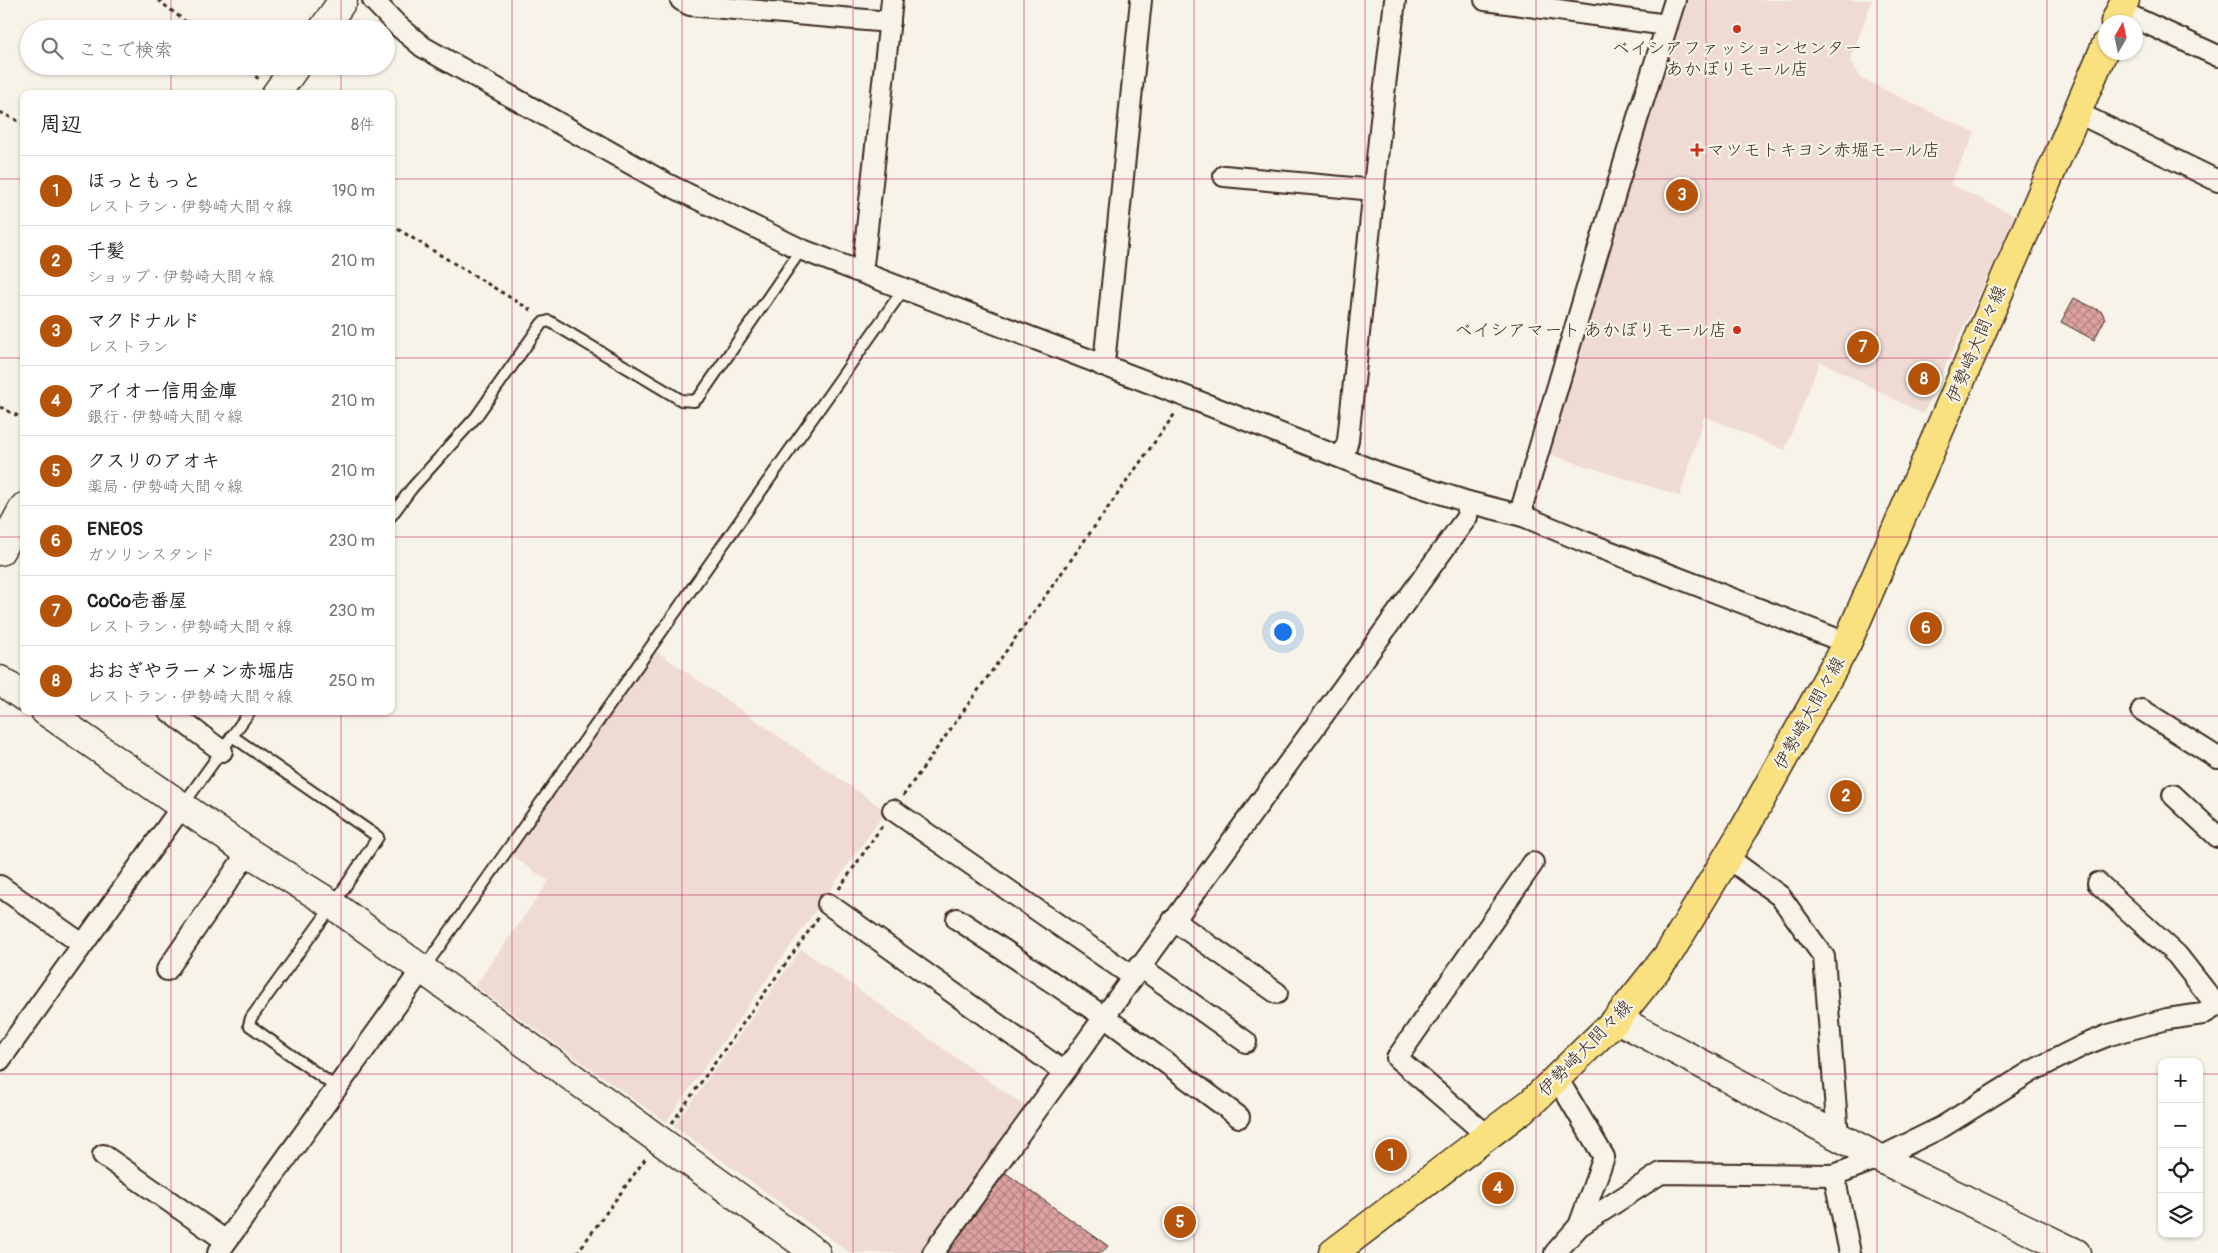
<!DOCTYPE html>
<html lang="ja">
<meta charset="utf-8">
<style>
:root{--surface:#fff;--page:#f6f6f6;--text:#202124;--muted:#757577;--line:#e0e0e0;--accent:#b45309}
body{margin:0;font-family:Pangolin,"Klee One",sans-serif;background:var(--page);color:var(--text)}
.controls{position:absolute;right:15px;bottom:15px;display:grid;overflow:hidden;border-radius:10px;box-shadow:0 1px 4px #0004}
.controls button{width:45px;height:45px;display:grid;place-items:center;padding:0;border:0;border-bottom:1px solid var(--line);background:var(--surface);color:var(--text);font:25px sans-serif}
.compass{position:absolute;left:2098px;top:15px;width:45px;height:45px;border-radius:50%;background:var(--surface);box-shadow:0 1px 4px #0004;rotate:9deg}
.you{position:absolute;left:1282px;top:631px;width:18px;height:18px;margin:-12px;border:4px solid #fff;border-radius:50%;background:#1a73e8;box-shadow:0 0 0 8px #1a73e833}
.badge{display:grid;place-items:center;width:32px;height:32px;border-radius:50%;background:var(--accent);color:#fff;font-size:16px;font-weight:700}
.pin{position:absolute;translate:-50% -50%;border:2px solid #fff;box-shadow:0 1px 5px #0006}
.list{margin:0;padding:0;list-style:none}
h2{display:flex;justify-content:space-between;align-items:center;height:65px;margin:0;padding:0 20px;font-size:21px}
h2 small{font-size:16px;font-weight:400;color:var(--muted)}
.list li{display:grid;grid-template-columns:32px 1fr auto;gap:15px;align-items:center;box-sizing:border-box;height:70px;padding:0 20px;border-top:1px solid var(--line)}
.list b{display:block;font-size:19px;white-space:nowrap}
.list p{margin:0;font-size:16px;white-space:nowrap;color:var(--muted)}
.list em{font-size:16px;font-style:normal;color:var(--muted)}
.icon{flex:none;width:28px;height:28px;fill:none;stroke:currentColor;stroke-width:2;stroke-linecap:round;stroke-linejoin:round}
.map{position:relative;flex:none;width:2218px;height:1253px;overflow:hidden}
.search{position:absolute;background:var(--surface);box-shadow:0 1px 4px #0004;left:20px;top:20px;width:375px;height:55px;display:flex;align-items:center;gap:12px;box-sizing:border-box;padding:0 18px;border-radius:28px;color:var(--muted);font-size:19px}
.panel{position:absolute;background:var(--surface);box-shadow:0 1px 4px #0004;left:20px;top:90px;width:375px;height:625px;border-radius:10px}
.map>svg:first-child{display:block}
</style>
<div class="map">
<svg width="2218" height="1253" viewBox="0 0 2218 1253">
<defs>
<pattern id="building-cross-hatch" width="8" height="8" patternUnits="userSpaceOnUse" patternTransform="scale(1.25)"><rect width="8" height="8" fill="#dda2a1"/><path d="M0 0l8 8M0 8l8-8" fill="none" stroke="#b48483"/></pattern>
</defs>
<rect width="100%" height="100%" fill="#f7f3e8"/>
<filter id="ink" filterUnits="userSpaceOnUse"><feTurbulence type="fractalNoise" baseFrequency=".02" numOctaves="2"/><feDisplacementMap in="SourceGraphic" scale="10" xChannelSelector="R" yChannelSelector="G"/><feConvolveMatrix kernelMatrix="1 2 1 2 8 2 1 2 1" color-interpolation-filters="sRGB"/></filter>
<g filter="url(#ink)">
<g fill="#efdbd3">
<path d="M1685,0H1872L1850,62L1860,78L1975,133L1950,184L2016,216L1923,414L1820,361L1785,450L1704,416L1680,496L1545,453L1563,410L1578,352L1674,31Z"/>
<path d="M656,651L886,811L666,1122L475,986L549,881L512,856Z"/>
<path d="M801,949L1026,1107L920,1253H850L674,1126Z"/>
</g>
<g fill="url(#building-cross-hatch)" stroke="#3b2a1e">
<path d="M2074,298L2102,312L2105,319L2094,340L2061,322Z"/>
<path d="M1000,1169L1108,1246L1102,1253H940Z"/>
</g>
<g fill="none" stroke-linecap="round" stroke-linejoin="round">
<defs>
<g id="lane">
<path d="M391,516L412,488L476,417L542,323L549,321L681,400L694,401L700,396L794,260L800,249"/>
<path d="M232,736L378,837L333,905L251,1018L249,1025L337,1088"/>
<path d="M183,805L250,711"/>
<path d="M424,968L903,290"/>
</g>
<g id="street">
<path d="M373,0L397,25L423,47L667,184L800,249L1213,407L1387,476L1468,502L1523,516L1585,542L1847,643"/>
<path d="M681,0L690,5L700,6L890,22"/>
<path d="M1485,0L1667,25"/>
<path d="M2120,11L2218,56"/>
<path d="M2076,112L2218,181"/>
<path d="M1224,176L1374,190"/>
<path d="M856,271L863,263L864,256L892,0"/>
<path d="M1101,365L1105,354L1141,0"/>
<path d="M1343,458L1348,440L1381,120L1395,0"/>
<path d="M1523,516V503L1637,120L1675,0"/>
<path d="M2142,710L2218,758"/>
<path d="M169,711L222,751"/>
<path d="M2173,795L2218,837"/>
<path d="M893,810L1132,976"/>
<path d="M1727,857L1780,896L1824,957L1838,1136"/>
<path d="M2098,883L2177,955L2217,1006"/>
<path d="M0,886L82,944"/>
<path d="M828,904L1063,1071"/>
<path d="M957,919L1103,1016L1239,1117"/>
<path d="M1173,920L1277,993"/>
<path d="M1139,966L1246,1042"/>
<path d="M167,970L248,852"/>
<path d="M0,1060L183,805"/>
<path d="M1557,1078L1604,1157L1579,1226"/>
<path d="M1488,1136L1397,1058L1533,863"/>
<path d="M103,1155L226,1241"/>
<path d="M1834,1175L1850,1253"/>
<path d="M218,1253L423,968"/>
<path d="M933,1253L1467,517L1468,502"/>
<path d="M1555,1253L1579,1226L1661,1173L1834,1175L1879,1158L1942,1127L2032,1071L2084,1045L2109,1035L2167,1019L2203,1014L2218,1005"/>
</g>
<g id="secondary">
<path d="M323,29L343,0"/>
<path d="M276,94L296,66"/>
<path d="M0,551L24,507"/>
<path d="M0,680L24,697"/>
<path d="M45,711L248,852L333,905L816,1253"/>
<path d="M1617,1019L1879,1158L2076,1253"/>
</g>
<g id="primary">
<path d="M2115,22L2125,0"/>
<path d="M1333,1253L1532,1102L1617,1019L1668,955L1746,826L1847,643L2106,45"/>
</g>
</defs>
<use href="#lane" stroke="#3b2a1e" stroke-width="14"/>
<use href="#street" stroke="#3b2a1e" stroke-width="24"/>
<use href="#secondary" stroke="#3b2a1e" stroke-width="31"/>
<use href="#primary" stroke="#3b2a1e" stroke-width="31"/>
<g stroke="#3b2a1e" stroke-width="3" stroke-dasharray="4 4" stroke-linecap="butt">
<path d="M158,0L195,29"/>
<path d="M243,66L260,80"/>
<path d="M0,112L24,124"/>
<path d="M391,225L534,312"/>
<path d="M0,407L24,419"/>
<path d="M903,796L1176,412"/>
<path d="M839,889L882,826"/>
<path d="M672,1123L818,918"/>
<path d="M577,1253L646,1158"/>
</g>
<use href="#lane" stroke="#f7f3e8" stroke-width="10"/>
<use href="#street" stroke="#f7f3e8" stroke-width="20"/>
<use href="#secondary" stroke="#f7f3e8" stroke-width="28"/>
<use href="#primary" stroke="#fae180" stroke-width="28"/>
</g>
</g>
<path fill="none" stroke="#c2185b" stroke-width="1" stroke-opacity="0.55" d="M171,0V29M341,0V29M512,0V1253M682,0V1253M853,0V1253M1024,0V1253M1194,0V1253M1365,0V1253M1536,0V1253M1706,0V1253M1877,0V1253M2047,0V1253M171,66V94M341,66V94M0,179H24M391,179H2218M0,358H24M391,358H2218M0,537H24M391,537H2218M171,711V1253M341,711V1253M0,716H2218M0,895H2218M0,1074H2162M2199,1074H2218"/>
<g fill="#c8321e" stroke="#f7f3e8" stroke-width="2">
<circle cx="1737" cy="29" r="5"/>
<path d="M1694.5 142.5h5v5h5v5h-5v5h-5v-5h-5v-5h5z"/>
<circle cx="1737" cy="330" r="5"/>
</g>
<g text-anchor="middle" stroke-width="4.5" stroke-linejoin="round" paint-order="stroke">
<g font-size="18" fill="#3b2a1e" stroke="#f7f3e8">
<text x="1737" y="54">ベイシアファッションセンター<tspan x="1737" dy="21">あかぼりモール店</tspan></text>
<text x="1707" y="156" text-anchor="start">マツモトキヨシ赤堀モール店</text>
<text x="1727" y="336" text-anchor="end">ベイシアマート あかぼりモール店</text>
</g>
<g font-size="18" fill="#3b2a1e" stroke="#f7f3e8">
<text transform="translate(1976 344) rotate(-67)" y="6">伊勢崎大間々線</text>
<text transform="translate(1809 713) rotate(-61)" y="6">伊勢崎大間々線</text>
<text transform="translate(1585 1048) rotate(-46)" y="6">伊勢崎大間々線</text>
</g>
</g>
</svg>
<div class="controls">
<button>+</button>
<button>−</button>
<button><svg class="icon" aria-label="locate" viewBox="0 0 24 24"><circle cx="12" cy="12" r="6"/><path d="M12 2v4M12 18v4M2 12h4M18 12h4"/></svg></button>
<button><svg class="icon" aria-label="layers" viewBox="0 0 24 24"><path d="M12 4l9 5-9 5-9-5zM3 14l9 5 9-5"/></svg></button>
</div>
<svg class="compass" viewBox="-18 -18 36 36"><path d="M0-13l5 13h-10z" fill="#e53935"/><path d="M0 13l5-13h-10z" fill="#757577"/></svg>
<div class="you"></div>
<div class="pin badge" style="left:1391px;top:1155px">1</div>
<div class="pin badge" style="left:1846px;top:796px">2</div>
<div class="pin badge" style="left:1682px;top:195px">3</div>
<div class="pin badge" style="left:1498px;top:1188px">4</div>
<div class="pin badge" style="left:1180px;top:1222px">5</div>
<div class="pin badge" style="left:1926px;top:628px">6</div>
<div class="pin badge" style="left:1863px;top:347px">7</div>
<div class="pin badge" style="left:1924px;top:379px">8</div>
<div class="search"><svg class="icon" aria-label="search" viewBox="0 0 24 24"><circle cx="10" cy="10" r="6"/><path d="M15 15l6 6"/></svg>ここで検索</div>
<section class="panel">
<h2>周辺<small>8件</small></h2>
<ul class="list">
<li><span class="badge">1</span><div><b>ほっともっと</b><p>レストラン · 伊勢崎大間々線</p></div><em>190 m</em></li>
<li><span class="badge">2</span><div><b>千髪</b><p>ショップ · 伊勢崎大間々線</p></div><em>210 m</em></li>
<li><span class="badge">3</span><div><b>マクドナルド</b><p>レストラン</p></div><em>210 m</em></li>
<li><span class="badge">4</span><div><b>アイオー信用金庫</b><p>銀行 · 伊勢崎大間々線</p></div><em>210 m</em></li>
<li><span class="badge">5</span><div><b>クスリのアオキ</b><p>薬局 · 伊勢崎大間々線</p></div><em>210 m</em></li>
<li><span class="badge">6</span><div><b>ENEOS</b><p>ガソリンスタンド</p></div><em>230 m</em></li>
<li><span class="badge">7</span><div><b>CoCo壱番屋</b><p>レストラン · 伊勢崎大間々線</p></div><em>230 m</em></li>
<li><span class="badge">8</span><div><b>おおぎやラーメン赤堀店</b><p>レストラン · 伊勢崎大間々線</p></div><em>250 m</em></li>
</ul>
</section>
</div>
